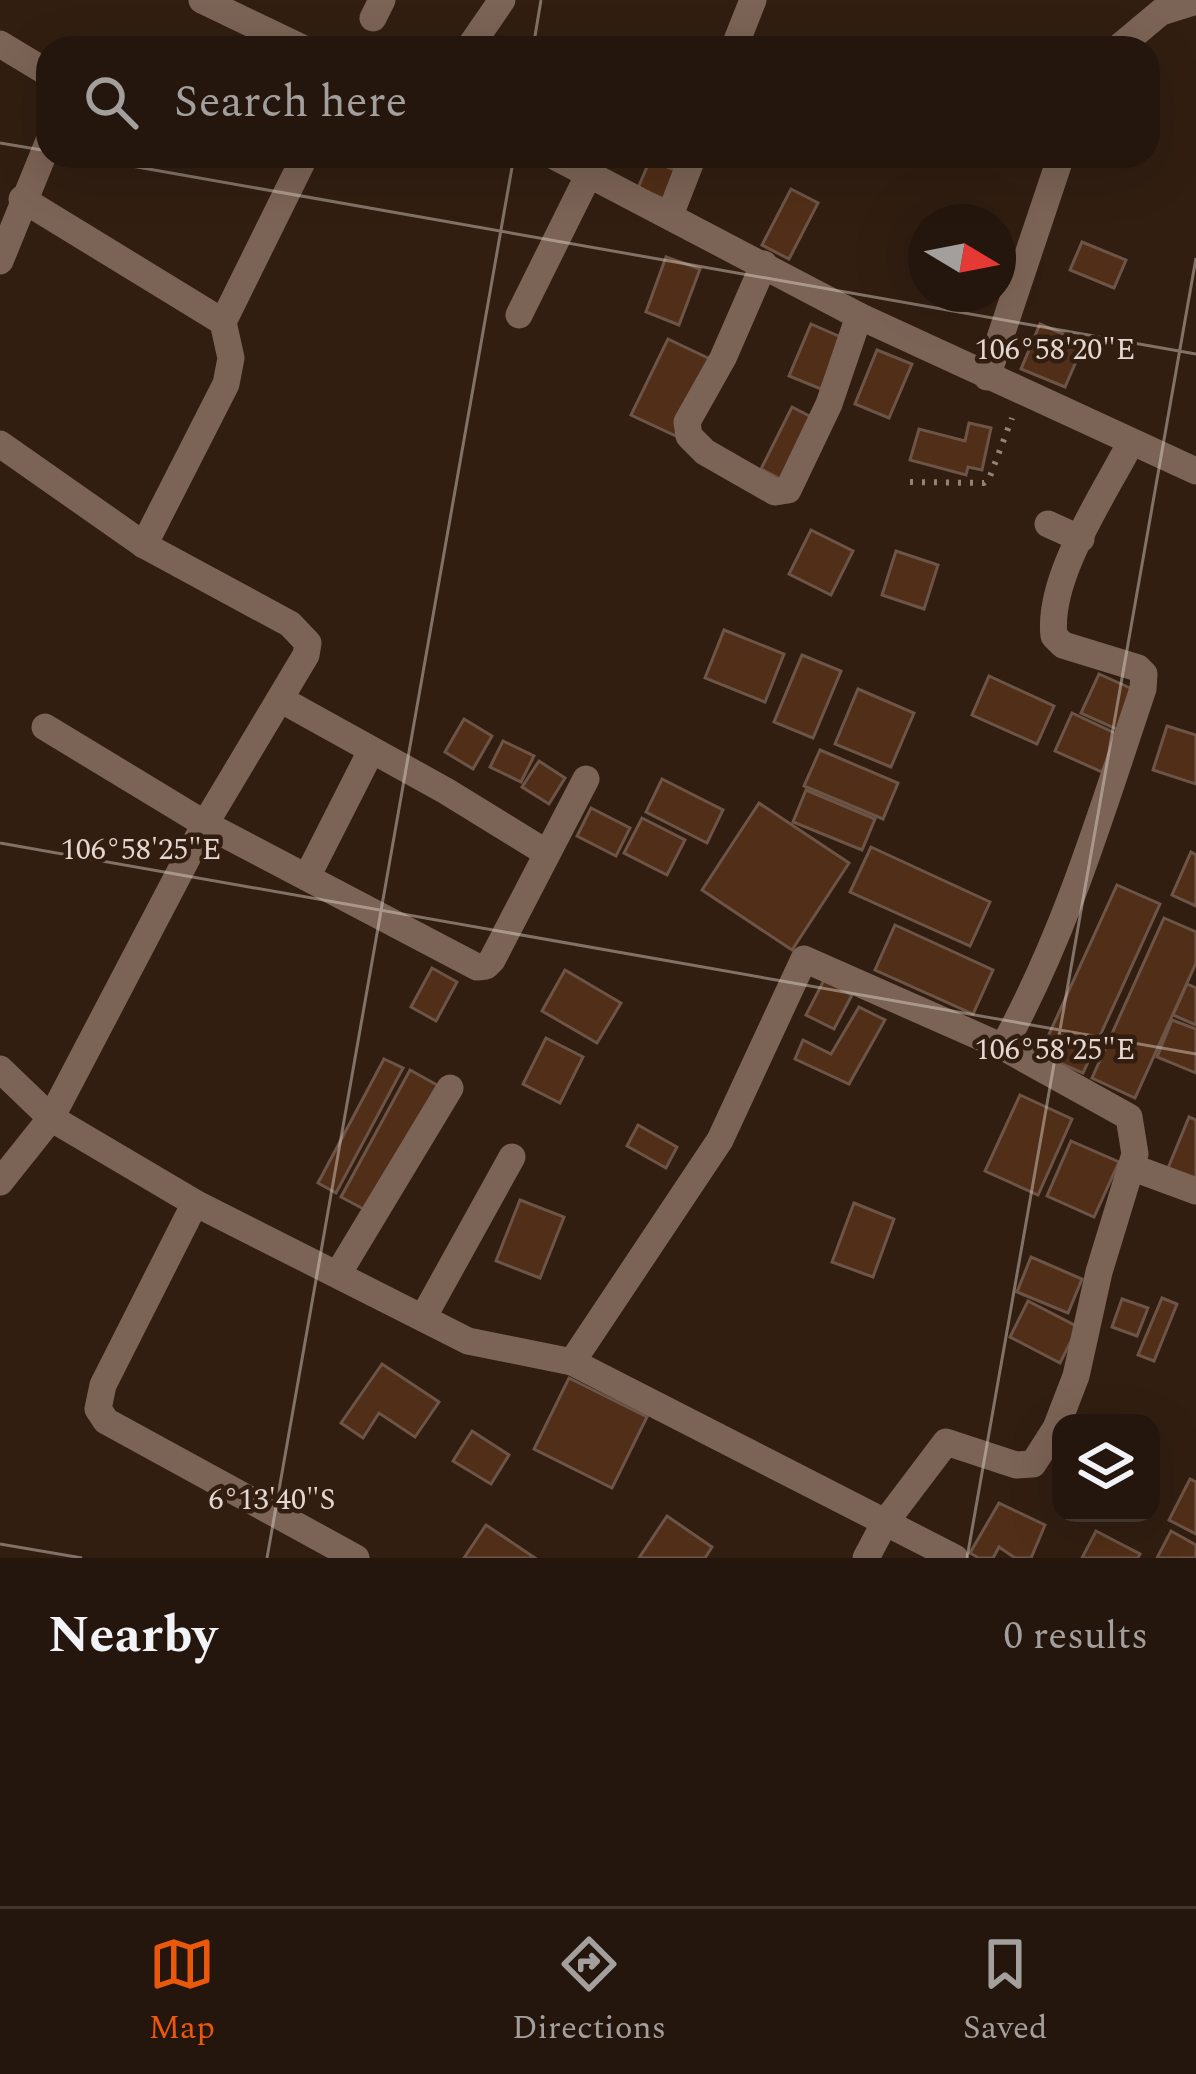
<!DOCTYPE html>
<meta charset="utf-8">
<style>
:root{--surface:#25160d;--page:#2d1f16;--text:#f1f3f6;--muted:#a39f9d;--line:#42352e;--accent:#ea580c}
body{margin:0;font-family:Spectral,serif;background:var(--page);color:var(--text)}
.controls{position:absolute;right:36px;bottom:36px;display:grid;overflow:hidden;border-radius:24px;box-shadow:0 12px 48px #0002}
.controls button{width:108px;height:108px;display:grid;place-items:center;padding:0;border:0;border-bottom:3px solid var(--line);background:var(--surface);color:var(--text);font:60px sans-serif}
.compass{position:absolute;left:908px;top:204px;width:108px;height:108px;border-radius:50%;background:var(--surface);box-shadow:0 12px 48px #0002;rotate:100deg}
.list{margin:0;padding:0;list-style:none}
h2{display:flex;justify-content:space-between;align-items:center;height:156px;margin:0;padding:0 48px;font-size:51px}
h2 small{font-size:39px;font-weight:400;color:var(--muted)}
.icon{flex:none;width:66px;height:66px;fill:none;stroke:currentColor;stroke-width:2;stroke-linecap:round;stroke-linejoin:round}
.map{position:relative;flex:none;width:1196px;height:1558px;overflow:hidden}
.search{position:absolute;background:var(--surface);box-shadow:0 12px 48px #0002;left:36px;right:36px;top:36px;height:132px;display:flex;align-items:center;gap:30px;box-sizing:border-box;padding:0 42px;border-radius:36px;color:var(--muted);font-size:45px}
.sheet{height:348px;background:var(--surface)}
nav{display:flex;justify-content:space-around;align-items:center;box-sizing:border-box;height:168px;border-top:3px solid var(--line);background:var(--surface);font-size:33px;color:var(--muted)}
nav a{display:grid;justify-items:center;gap:6px}
nav .on{color:var(--accent)}
.map>svg:first-child{display:block}
</style>
<div class="map">
<svg width="1196" height="1558" viewBox="0 0 1196 1558">
<rect width="100%" height="100%" fill="#311e11"/>
<g fill="#512e17" stroke="#6c5446" stroke-width="3">
<path d="M650,160L675,170L664,199L638,188Z"/>
<path d="M791,189L818,203L789,259L762,245Z"/>
<path d="M1082,242L1126,260L1114,288L1070,270Z"/>
<path d="M666,257L700,269L679,325L646,312Z"/>
<path d="M811,324L843,338L821,389L789,376Z"/>
<path d="M1040,324L1084,343L1065,387L1021,369Z"/>
<path d="M668,339L712,360L676,436L631,415Z"/>
<path d="M877,350L912,364L889,418L855,404Z"/>
<path d="M792,407L819,421L788,483L761,469Z"/>
<path d="M969,423L991,428L982,470L968,467L966,475L910,460L919,429L965,441Z"/>
<path d="M811,530L853,551L831,595L789,574Z"/>
<path d="M896,551L938,565L924,609L882,595Z"/>
<path d="M724,630L784,654L765,702L705,678Z"/>
<path d="M802,655L841,671L813,738L774,722Z"/>
<path d="M1099,674L1139,692L1121,731L1081,713Z"/>
<path d="M989,676L1054,706L1037,744L972,715Z"/>
<path d="M858,689L914,713L891,767L835,744Z"/>
<path d="M1072,713L1119,735L1102,772L1055,751Z"/>
<path d="M464,719L492,736L473,769L445,752Z"/>
<path d="M1167,726L1196,735V784L1153,770Z"/>
<path d="M503,741L534,756L521,782L490,767Z"/>
<path d="M820,750L898,783L883,819L804,786Z"/>
<path d="M539,761L565,778L549,804L522,787Z"/>
<path d="M662,779L723,810L707,843L646,812Z"/>
<path d="M806,790L875,819L862,850L793,822Z"/>
<path d="M759,803L849,863L792,950L702,890Z"/>
<path d="M591,808L630,828L616,856L577,836Z"/>
<path d="M642,818L685,840L667,875L624,853Z"/>
<path d="M871,847L990,902L970,946L850,892Z"/>
<path d="M1191,852L1196,855V906L1172,895Z"/>
<path d="M1117,885L1160,904L1083,1073L1040,1054Z"/>
<path d="M1164,918L1196,932V963L1135,1098L1092,1078Z"/>
<path d="M895,925L993,970L973,1014L875,970Z"/>
<path d="M432,968L457,982L436,1021L411,1007Z"/>
<path d="M565,970L621,1003L597,1043L542,1011Z"/>
<path d="M824,980L852,995L834,1029L806,1015Z"/>
<path d="M1187,984L1196,988V1025L1173,1015Z"/>
<path d="M859,1007L885,1020L849,1084L795,1059L803,1040L831,1054Z"/>
<path d="M1172,1020L1196,1029V1073L1157,1057Z"/>
<path d="M546,1038L583,1057L560,1103L523,1084Z"/>
<path d="M384,1059L403,1068L336,1193L318,1183Z"/>
<path d="M410,1070L439,1086L371,1213L341,1197Z"/>
<path d="M1020,1095L1072,1119L1038,1195L985,1171Z"/>
<path d="M1189,1117L1196,1120V1185L1166,1173Z"/>
<path d="M638,1125L677,1147L666,1168L627,1146Z"/>
<path d="M1071,1141L1119,1162L1094,1217L1047,1196Z"/>
<path d="M520,1200L564,1217L540,1278L496,1261Z"/>
<path d="M854,1203L894,1219L873,1277L832,1262Z"/>
<path d="M1031,1257L1082,1279L1068,1313L1017,1292Z"/>
<path d="M1162,1298L1177,1304L1154,1361L1138,1355Z"/>
<path d="M1122,1299L1148,1308L1137,1336L1112,1327Z"/>
<path d="M1028,1301L1078,1327L1060,1363L1010,1337Z"/>
<path d="M382,1364L439,1402L415,1437L379,1413L363,1438L341,1423Z"/>
<path d="M569,1378L647,1417L612,1488L534,1449Z"/>
<path d="M472,1431L509,1455L491,1484L453,1461Z"/>
<path d="M1190,1479L1196,1482V1534L1169,1520Z"/>
<path d="M999,1503L1045,1525L1031,1558H1015L999,1547L993,1558H979L970,1553Z"/>
<path d="M667,1516L712,1547L705,1558H639Z"/>
<path d="M486,1525L535,1558H464Z"/>
<path d="M1096,1531L1140,1554L1138,1558H1082Z"/>
<path d="M1171,1531L1196,1545V1558H1157Z"/>
</g>
<g fill="none" stroke-linecap="round" stroke-linejoin="round">
<path stroke="#928277" stroke-width="6" stroke-dasharray="3 9" stroke-linecap="butt" d="M910,482L984,483L989,479L1012,418"/>
<g stroke="#7b6355" stroke-width="27">
<path d="M202,0L302,48"/>
<path d="M373,18L382,0"/>
<path d="M0,44L48,73"/>
<path d="M469,48L502,0"/>
<path d="M734,48L753,0"/>
<path d="M1118,48L1161,12L1196,1"/>
<path d="M554,156L859,316L1196,471"/>
<path d="M22,199L223,322"/>
<path d="M670,215L693,156"/>
<path d="M0,261L48,143"/>
<path d="M764,264L723,358L687,422L689,436L705,452L775,492L788,490L829,404L859,316"/>
<path d="M519,315L590,172"/>
<path d="M987,377L1061,156"/>
<path d="M0,444L144,545L290,624L308,643L306,655L205,824L51,1118L0,1182"/>
<path d="M1048,524L1081,539"/>
<path d="M144,545L226,384L231,358L223,322L305,156"/>
<path d="M280,699L446,791L545,852"/>
<path d="M45,727L205,824L477,967L486,966L492,960L586,779"/>
<path d="M307,877L371,751"/>
<path d="M0,1069L51,1118L195,1203L468,1341L572,1362L955,1558"/>
<path d="M1131,1167L1196,1191"/>
<path d="M195,1203L103,1385L98,1409L106,1421L356,1558"/>
<path d="M338,1274L450,1088"/>
<path d="M424,1316L512,1157"/>
<path d="M572,1362L720,1140L804,959L1003,1047"/>
<path d="M866,1558L884,1524L946,1442L1016,1465L1033,1464L1056,1428L1076,1376L1099,1272L1135,1154L1129,1117L1003,1047C1066,933 1102,810 1143,689L1144,674L1138,668L1063,645L1054,636C1047,577 1104,495 1131,442"/>
</g>
</g>
<path fill="none" stroke="#e5d7cf" stroke-width="3" stroke-opacity="0.45" d="M533,48L541,0M0,143L48,151M75,156L1196,354M0,843L1196,1054M0,1544L82,1558M267,1558L514,156M967,1558L1196,258"/>
<g font-size="30" text-anchor="middle" fill="#e5d7cf" stroke="#311e11" stroke-width="9" stroke-linejoin="round" paint-order="stroke">
<text x="1055" y="359">106°58'20"E</text>
<text x="141" y="859">106°58'25"E</text>
<text x="1055" y="1059">106°58'25"E</text>
<text x="272" y="1509">6°13'40"S</text>
</g>
</svg>
<div class="controls">
<button><svg class="icon" aria-label="layers" viewBox="0 0 24 24"><path d="M12 4l9 5-9 5-9-5zM3 14l9 5 9-5"/></svg></button>
</div>
<svg class="compass" viewBox="-18 -18 36 36"><path d="M0-13l5 13h-10z" fill="#e53935"/><path d="M0 13l5-13h-10z" fill="#a39f9d"/></svg>
<div class="search"><svg class="icon" aria-label="search" viewBox="0 0 24 24"><circle cx="10" cy="10" r="6"/><path d="M15 15l6 6"/></svg>Search here</div>
</div>
<section class="sheet">
<h2>Nearby<small>0 results</small></h2>
<ul class="list">
</ul>
</section>
<nav>
<a class="on"><svg class="icon" aria-label="map" viewBox="0 0 24 24"><path d="M3 6l6-2 6 2 6-2v14l-6 2-6-2-6 2zM9 4v14M15 6v14"/></svg>Map</a>
<a><svg class="icon" aria-label="directions" viewBox="0 0 24 24"><path d="M12 3l9 9-9 9-9-9zM9 14v-3h6M13 9l2 2-2 2"/></svg>Directions</a>
<a><svg class="icon" aria-label="saved" viewBox="0 0 24 24"><path d="M7 4h10v16l-5-4-5 4z"/></svg>Saved</a>
</nav>
